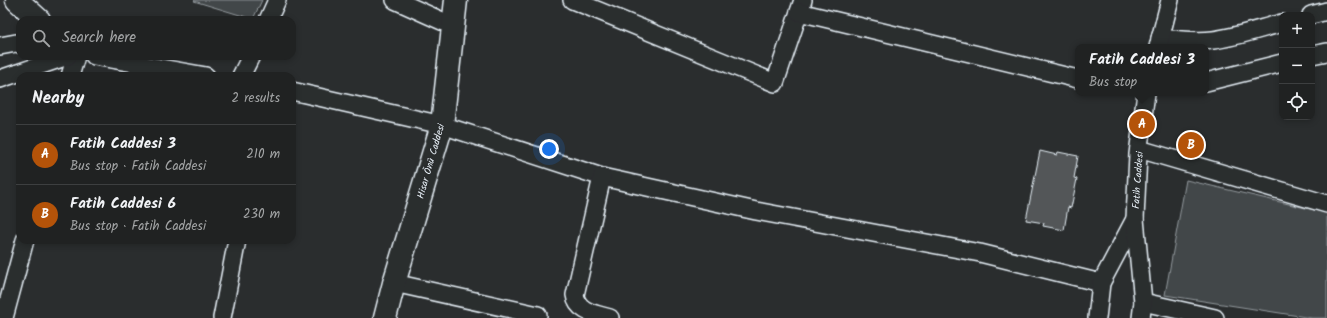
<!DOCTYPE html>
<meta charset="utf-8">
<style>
:root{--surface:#202222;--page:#282a2a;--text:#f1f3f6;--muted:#a2a4a5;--line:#3d3f40;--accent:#b45309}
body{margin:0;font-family:Kalam,sans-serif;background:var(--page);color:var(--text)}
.controls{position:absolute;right:12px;top:12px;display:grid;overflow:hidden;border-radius:8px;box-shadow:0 2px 6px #0003}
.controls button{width:36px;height:36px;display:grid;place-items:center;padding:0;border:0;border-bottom:1px solid var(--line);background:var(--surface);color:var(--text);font:20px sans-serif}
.you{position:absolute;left:549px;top:149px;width:14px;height:14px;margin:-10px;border:3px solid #fff;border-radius:50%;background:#1a73e8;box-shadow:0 0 0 6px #1a73e833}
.badge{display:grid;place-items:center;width:26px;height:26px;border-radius:50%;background:var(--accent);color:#fff;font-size:13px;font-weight:700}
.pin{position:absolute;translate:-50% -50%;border:2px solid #fff;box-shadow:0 1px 4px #0006}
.popup{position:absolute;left:1075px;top:44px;width:134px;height:52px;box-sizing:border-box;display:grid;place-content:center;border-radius:8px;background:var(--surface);filter:drop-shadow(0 1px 3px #0005);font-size:13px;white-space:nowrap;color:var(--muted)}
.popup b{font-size:15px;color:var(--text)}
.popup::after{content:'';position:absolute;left:50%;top:100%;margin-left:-8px;border:8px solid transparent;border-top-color:var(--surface)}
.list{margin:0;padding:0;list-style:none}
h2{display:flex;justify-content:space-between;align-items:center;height:52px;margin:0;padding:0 16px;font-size:17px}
h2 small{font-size:13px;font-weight:400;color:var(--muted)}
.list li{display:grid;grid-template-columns:26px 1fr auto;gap:12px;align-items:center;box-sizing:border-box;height:60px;padding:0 16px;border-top:1px solid var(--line)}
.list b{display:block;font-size:15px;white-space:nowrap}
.list p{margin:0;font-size:13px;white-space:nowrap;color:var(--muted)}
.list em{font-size:13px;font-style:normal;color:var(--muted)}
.icon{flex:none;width:22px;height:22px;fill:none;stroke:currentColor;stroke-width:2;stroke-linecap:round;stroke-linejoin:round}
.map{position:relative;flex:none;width:1327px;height:318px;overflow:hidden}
.search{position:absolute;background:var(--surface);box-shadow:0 2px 6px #0003;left:16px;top:16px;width:280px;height:44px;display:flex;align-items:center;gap:10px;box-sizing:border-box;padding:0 14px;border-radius:12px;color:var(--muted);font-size:15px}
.panel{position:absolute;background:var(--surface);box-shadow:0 2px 6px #0003;left:16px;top:72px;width:280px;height:172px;border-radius:12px}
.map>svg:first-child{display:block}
</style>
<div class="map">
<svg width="1327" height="318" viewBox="0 0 1327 318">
<rect width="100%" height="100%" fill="#2a2d2e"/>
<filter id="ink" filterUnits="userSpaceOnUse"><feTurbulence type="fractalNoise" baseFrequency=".025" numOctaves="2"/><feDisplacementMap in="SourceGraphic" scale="8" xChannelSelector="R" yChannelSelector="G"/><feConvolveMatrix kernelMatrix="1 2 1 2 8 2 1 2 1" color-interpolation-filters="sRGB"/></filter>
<g filter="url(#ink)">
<g fill="#424648" stroke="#959ca0">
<path d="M195,0H262L253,19L194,1Z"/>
<path d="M1186,180L1327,213V318H1312L1165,295Z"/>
</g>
<path fill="#535759" stroke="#e8f1f8" d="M1040,151L1057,155L1058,152L1078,156L1074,178L1077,179L1071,208L1068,207L1064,230L1043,226L1044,223L1026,220Z"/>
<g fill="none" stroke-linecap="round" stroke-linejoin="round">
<defs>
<g id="street">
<path d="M395,0L453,26"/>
<path d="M572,0L775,83L803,0"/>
<path d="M799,12L1078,79"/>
<path d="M1311,15L1327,11"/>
<path d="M268,20L277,0"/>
<path d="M1160,38C1178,40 1195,42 1213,40C1236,37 1259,29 1282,23"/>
<path d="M0,46L16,43L20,44"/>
<path d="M1158,47L1170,0"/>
<path d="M1312,55L1327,52"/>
<path d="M94,56L206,76"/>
<path d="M70,76L76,56"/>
<path d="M241,76L251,56"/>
<path d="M0,79L68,56"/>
<path d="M1206,82L1282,63"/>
<path d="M292,91L442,125L602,177L756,211L980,253L1101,283"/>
<path d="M1139,149L1327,204"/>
<path d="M602,177L575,295C577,312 596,314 610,318"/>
<path d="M394,283L538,315"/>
<path d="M1143,302L1215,318"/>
<path d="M4,318L25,240"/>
<path d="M222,318L237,240"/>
<path d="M1097,318L1101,283L1135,219"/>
<path d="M1141,318L1143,302L1135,219L1138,154L1146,93"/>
</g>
<path id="secondary" d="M385,318L394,283L442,125L456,0"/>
<path id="primary" d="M17,0L39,20"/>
</defs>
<use href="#street" stroke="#e8f1f8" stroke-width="20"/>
<use href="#secondary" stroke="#e8f1f8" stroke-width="25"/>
<use href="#primary" stroke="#e8f1f8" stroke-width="25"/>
<use href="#street" stroke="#2a2d2e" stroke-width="17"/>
<use href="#secondary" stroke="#2a2d2e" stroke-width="22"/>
<use href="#primary" stroke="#2a2d2e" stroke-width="22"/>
</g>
</g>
<g text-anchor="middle" stroke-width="3" stroke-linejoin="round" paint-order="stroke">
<g font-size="10" fill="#e8f1f8" stroke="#2a2d2e">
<text transform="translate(430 161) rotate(-74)" y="4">Hisar Önü Caddesi</text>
<text transform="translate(1137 180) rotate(-86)" y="4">Fatih Caddesi</text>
</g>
</g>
</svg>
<div class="controls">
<button>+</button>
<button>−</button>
<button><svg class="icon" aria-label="locate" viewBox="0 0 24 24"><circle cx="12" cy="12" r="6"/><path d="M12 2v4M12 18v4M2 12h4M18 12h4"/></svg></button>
</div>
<div class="you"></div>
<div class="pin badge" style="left:1142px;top:124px">A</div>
<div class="popup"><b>Fatih Caddesi 3</b>Bus stop</div>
<div class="pin badge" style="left:1191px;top:145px">B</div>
<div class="search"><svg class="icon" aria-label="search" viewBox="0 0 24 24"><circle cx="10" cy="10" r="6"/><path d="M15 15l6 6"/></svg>Search here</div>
<section class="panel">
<h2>Nearby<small>2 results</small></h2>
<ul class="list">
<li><span class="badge">A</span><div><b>Fatih Caddesi 3</b><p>Bus stop · Fatih Caddesi</p></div><em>210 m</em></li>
<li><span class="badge">B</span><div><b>Fatih Caddesi 6</b><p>Bus stop · Fatih Caddesi</p></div><em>230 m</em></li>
</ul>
</section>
</div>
